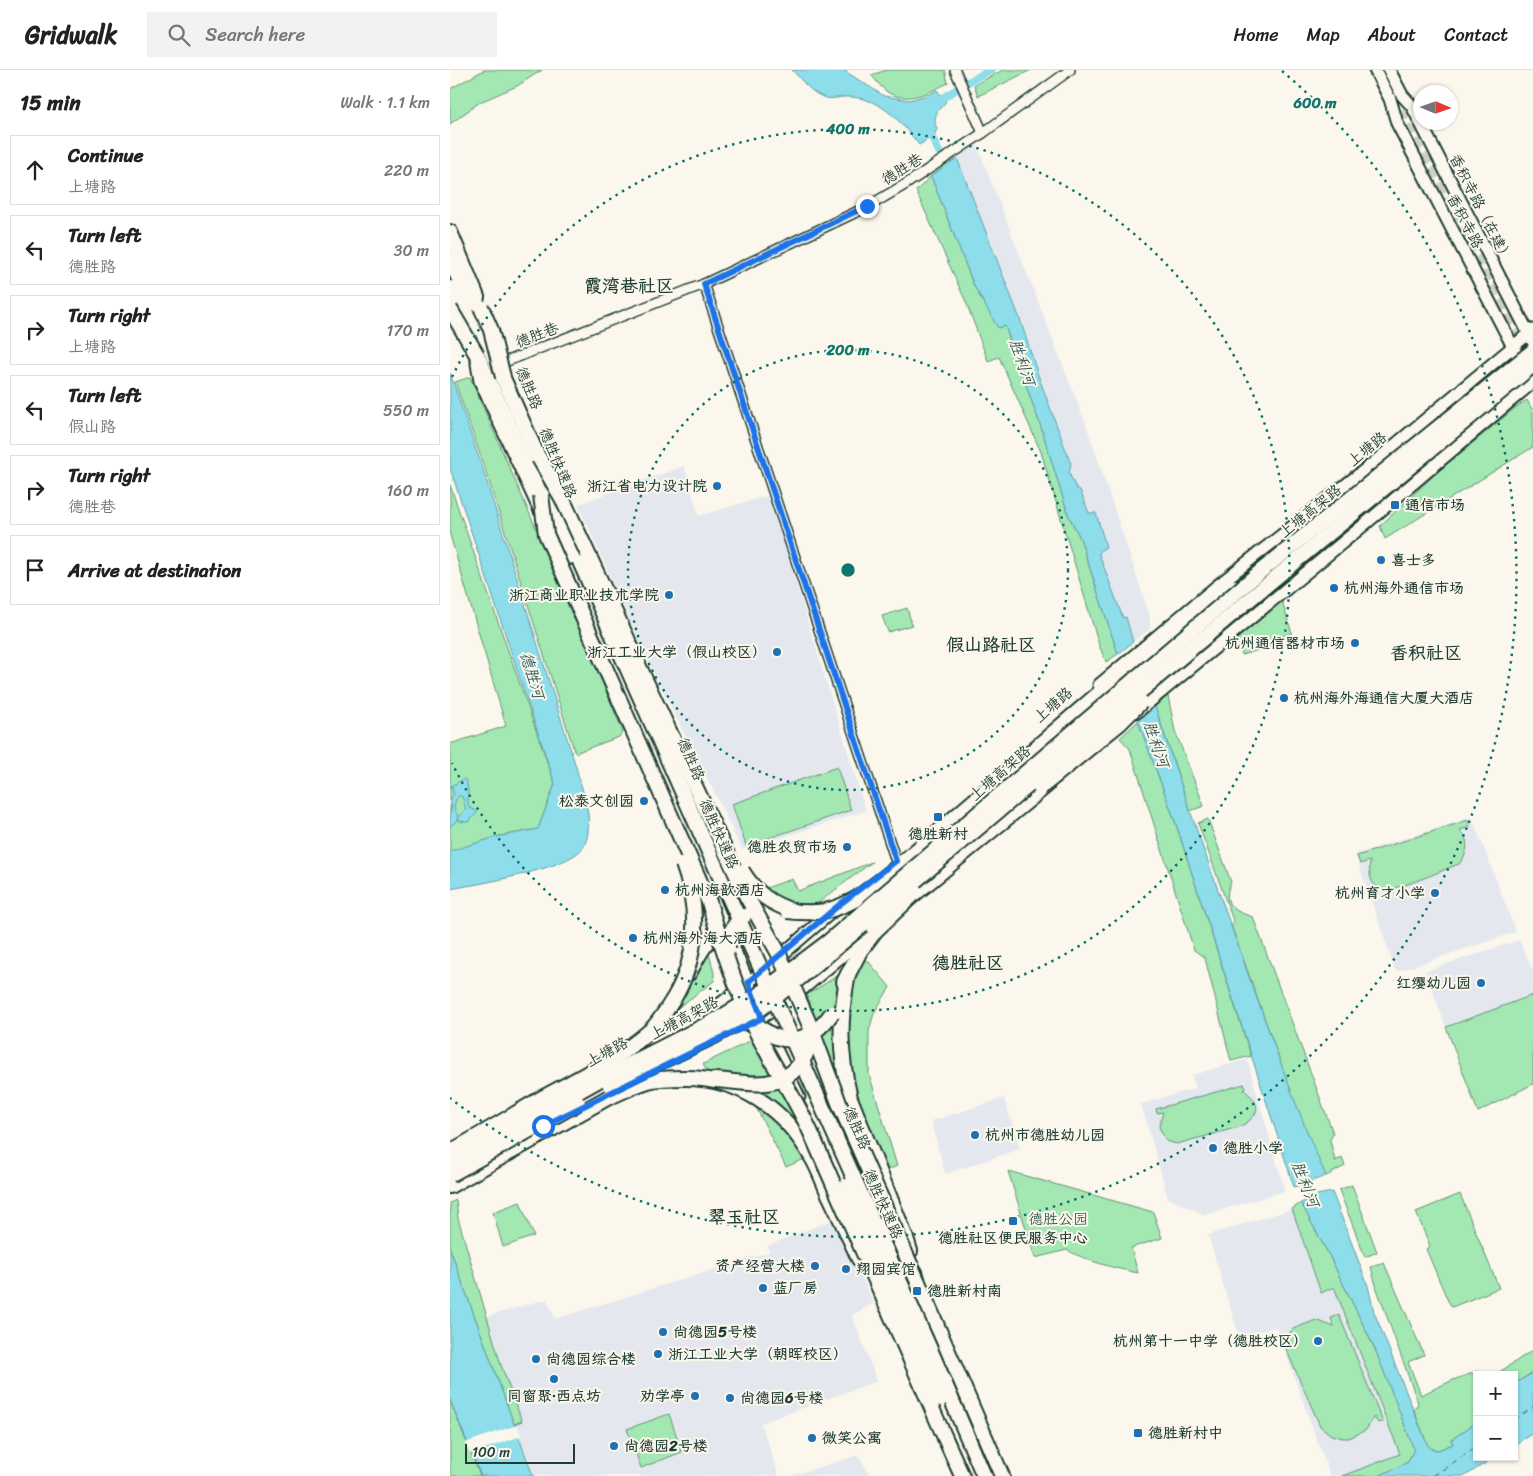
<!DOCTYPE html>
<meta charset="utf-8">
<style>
:root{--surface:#fff;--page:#f2f2f2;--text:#222;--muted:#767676;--line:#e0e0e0}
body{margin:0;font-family:Sriracha,"LXGW WenKai TC",sans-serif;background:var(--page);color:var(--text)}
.controls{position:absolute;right:15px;bottom:15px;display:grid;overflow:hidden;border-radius:0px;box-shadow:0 1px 4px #0004}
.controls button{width:45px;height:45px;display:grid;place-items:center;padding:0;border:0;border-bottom:1px solid var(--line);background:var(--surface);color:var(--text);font:25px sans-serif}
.compass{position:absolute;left:963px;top:15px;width:45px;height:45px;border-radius:50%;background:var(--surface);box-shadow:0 1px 4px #0004;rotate:92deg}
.scale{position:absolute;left:15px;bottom:12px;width:110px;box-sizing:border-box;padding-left:5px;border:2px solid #1f3d34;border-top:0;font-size:14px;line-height:18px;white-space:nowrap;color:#1f3d34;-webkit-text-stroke:4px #fbf7ec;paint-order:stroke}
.stop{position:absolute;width:15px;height:15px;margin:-11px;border:4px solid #1a73e8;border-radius:50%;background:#fff}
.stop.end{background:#1a73e8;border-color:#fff;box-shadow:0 1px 5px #0008}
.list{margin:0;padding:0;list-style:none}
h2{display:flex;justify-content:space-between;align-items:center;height:65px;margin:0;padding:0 20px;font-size:21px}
h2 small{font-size:16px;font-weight:400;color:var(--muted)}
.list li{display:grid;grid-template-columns:32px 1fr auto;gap:15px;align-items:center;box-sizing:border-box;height:70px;margin:0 10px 10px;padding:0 10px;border:1px solid var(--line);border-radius:0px}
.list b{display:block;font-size:19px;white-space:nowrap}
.list p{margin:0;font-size:16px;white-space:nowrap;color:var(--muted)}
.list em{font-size:16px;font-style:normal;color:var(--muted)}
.icon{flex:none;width:28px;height:28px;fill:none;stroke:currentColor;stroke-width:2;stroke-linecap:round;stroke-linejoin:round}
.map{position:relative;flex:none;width:1083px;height:1406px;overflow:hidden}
header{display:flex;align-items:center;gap:30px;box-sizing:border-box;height:70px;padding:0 25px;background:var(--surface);border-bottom:1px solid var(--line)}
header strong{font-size:24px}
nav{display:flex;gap:28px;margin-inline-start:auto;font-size:18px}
.search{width:350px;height:45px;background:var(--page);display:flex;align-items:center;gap:12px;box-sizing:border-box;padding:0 18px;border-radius:0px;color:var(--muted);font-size:19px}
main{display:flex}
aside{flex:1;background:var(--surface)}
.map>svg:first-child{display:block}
</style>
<header>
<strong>Gridwalk</strong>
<div class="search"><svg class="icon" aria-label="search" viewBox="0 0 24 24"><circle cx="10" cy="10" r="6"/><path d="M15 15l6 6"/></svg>Search here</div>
<nav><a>Home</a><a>Map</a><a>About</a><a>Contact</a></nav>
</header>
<main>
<aside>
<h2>15 min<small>Walk · 1.1 km</small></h2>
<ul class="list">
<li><svg class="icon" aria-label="ahead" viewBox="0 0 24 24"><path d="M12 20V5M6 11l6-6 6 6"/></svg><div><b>Continue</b><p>上塘路</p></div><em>220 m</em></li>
<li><svg class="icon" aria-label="left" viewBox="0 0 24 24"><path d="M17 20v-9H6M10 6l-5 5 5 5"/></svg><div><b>Turn left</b><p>德胜路</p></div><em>30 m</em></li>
<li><svg class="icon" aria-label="right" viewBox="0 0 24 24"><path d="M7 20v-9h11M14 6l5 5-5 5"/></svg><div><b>Turn right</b><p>上塘路</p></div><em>170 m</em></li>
<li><svg class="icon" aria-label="left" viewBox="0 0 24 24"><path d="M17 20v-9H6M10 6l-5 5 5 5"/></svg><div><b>Turn left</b><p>假山路</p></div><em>550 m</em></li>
<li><svg class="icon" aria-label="right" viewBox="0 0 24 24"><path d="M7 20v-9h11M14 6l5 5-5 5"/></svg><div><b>Turn right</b><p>德胜巷</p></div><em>160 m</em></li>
<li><svg class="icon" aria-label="arrive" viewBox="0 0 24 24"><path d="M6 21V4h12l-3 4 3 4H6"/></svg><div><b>Arrive at destination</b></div></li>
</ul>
</aside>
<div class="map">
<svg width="1083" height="1406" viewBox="0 0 1083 1406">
<rect width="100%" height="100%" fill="#fbf7ec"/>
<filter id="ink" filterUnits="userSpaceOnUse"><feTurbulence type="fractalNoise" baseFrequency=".02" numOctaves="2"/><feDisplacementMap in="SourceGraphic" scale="10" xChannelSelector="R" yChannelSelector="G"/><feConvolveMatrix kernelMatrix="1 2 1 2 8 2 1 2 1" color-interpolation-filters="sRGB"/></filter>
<g filter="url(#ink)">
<g fill="#e4e8ee">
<path d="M527,75L637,357L700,546V559L683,572L676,548L673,549L649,484L651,480L639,444L618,402L570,249L507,88Z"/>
<path d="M234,396L249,446L319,425L416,741L292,780L268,730L199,594L128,434Z"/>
<path d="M1022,747L1066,862L946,902L905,784Z"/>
<path d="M1069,870L1083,901V925L996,957L975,901Z"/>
<path d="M797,989L835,1121L755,1145L718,1128L691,1034L746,1018L742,1005Z"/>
<path d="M554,1028L570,1079L495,1104L481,1051Z"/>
<path d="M842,1139L870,1223L884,1217L950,1385L892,1406H880L826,1257L789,1266L758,1165Z"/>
<path d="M384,1149L424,1233L402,1245L427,1311L311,1353L329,1406H0V1257L97,1229L105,1249L319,1182L317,1176Z"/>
<path d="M408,1385L421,1406H340L363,1399Z"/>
</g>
<g fill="#a3e7b3" stroke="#619274">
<path d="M34,0H92L67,16L30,32L0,54V19Z"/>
<path d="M437,0H495L498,13C482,21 460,33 441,24C433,21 427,11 421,5Z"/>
<path d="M553,0H581L528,26L524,15Z"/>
<path d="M481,106L524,216L548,257L555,256L591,357L618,444L630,468L668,584L656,592L649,575L591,382L549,287L538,291L516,232L466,121Z"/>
<path d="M20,307C71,425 124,543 173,662L169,667L125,683L36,402L5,312Z"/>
<path d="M1077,330L1083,341V377L935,469L930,456L985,404L1065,338Z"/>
<path d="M0,415L105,714L88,759L46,767L0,782V674L56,656L0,465Z"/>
<path d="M829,531L832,532L842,563L826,568L828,574L792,585L787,569L790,564Z"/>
<path d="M457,538L462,555L438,562L432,546Z"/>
<path d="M718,626L725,661L754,736L740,741L705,636Z"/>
<path d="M688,651L725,751L801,986L781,991L755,888L744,880L680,679L670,668Z"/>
<path d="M387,697L401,740L296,776L282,734Z"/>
<path d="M758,749L781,812C771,834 783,841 803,847L883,1063L880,1070L885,1091L892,1088L895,1096L876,1106L856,1064L781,855L784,853L748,753Z"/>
<path d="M1018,750L1020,757L1010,760C1020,769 1018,785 1009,794C995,799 941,824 930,819C919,814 919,801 920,791L910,794L907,786Z"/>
<path d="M422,792L368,833L349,835L331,832L321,827L316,818L342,809L348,821Z"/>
<path d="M251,852L264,903V911L225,940C248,909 249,888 251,852Z"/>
<path d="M413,885L440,917L424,943L419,961V1004L447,1096L430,1103L377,988L357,925L390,904Z"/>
<path d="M1083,925V1014L1028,1042L996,957Z"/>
<path d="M304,969L366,1084L336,1097L292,1009L258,1004L253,994Z"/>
<path d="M794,1014L796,1019L794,1020C814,1035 809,1047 789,1057L727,1074L716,1071L709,1057L713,1042L707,1043L706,1039Z"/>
<path d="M558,1101L703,1142L712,1168L681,1178L688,1203C664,1198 639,1192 617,1180L585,1188Z"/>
<path d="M902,1115L927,1182L915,1187L889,1120Z"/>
<path d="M1010,1124L1049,1218L1002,1237L998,1231L976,1179L980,1176L966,1142Z"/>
<path d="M6,1130L8,1148L51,1295L72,1351L64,1354L0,1179V1133Z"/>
<path d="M70,1132L84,1166L53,1177L43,1142Z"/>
<path d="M851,1133L881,1189L925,1279L964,1379L958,1392L929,1406H892L950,1384L884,1217L871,1223L842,1139Z"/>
<path d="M934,1193L974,1285L958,1292L971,1325L1003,1310L1028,1301L1032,1305H1027V1347L1021,1356L1001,1370L1003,1374L988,1380L981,1379L977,1374L964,1340L968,1333L927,1219L921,1197Z"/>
<path d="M889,1245L933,1352L928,1353L924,1347L916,1360L899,1368H893L881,1365L870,1356L836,1279L838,1265L843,1259L866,1250L884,1257L881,1248Z"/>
<path d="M1083,1280L1082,1303L1064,1314V1305H1045Z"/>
<path d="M0,1330L30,1406H0Z"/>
<path d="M219,1344L232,1382L191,1398L177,1359Z"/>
</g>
<g fill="#8eddeb" stroke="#629da2">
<path d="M342,0H393L434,26L459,30L478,25L487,20L496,32C487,41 482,47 487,59L484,66L469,75C450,50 428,25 393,27C383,28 379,31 367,24C358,19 350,8 342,0Z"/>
<path d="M507,88L570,249L588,305L621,394L619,403L626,418L630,420L639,443H646L656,477L651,480L649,484L673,548L676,547L683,572L668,584L630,468L618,444L591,357L555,256L548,258L524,216L481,106Z"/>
<path d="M0,303L34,403L126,697C131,717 141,740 138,761C138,766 135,776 132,779C114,800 28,814 0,819V781L46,767L88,759L105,714L0,398Z"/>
<path d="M705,636C735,730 769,822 802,915C826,979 848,1044 876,1106L844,1117L725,751L688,651Z"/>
<path d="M14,709L16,711C19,718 17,734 19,737C21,739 25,740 27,741V743L18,752L9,751L10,745L16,740L12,726H9C4,731 2,740 8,745L7,750L0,757V743L2,737L0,730L4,724L1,716Z"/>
<path d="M882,1122L918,1216L924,1242L977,1374L981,1379L988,1380L1003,1374L1001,1370L1021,1356L1027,1347V1387H1045L1015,1406H929L958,1392L964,1379L925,1279L881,1189L851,1133L867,1125Z"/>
<path d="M0,1179L83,1406H31L0,1330Z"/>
<path d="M1083,1303V1363L1064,1375V1314Z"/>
</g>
<path fill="#fbf7ec" d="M67,1355L71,1366L20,1384L15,1373Z"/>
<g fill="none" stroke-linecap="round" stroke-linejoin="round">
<g stroke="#8eddeb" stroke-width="8">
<path d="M485,33L518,12L541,0"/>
<path d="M478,60L500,103"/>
<path d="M851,1104L865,1137"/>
</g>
<g stroke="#355d59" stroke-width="1" stroke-dasharray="6 5" stroke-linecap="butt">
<path d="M1064,1350L1083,1337"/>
<path d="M983,1406L1027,1377"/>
</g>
<path stroke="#cfd2c7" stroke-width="11" stroke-dasharray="11 5.5" stroke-linecap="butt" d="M942,26L1080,294"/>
<defs>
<g id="minor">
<path d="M505,0L533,63"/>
<path d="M254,214L446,791"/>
<path d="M52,293L254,214L417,137L456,114L533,63L620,0"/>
</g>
<g id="major">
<path d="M925,0L940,29L947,53L1074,298"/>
<path d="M939,0L952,25L962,36L1083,272"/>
<path d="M27,294L30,311L90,441"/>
<path d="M649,615L767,516L921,395L1083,260"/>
<path d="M687,642L915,454L1083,312"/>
<path d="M234,708L320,895L478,1258"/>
<path d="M462,828L598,716"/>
<path d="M264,831L300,917"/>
<path d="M298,955L336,933L418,864"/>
<path d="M317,960L349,1027"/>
<path d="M164,995L256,945L320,895L385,839"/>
</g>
<g id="highway">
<path d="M0,162L27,227"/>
<path d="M0,189L93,398"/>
<path d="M0,218L27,285L119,487"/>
<path d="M102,420L131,494"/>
<path d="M406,829L432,810L647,625L768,529L785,517"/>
<path d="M239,903C248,886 255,871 271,860"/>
<path d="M398,904C389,950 389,983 400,1028L456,1168L460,1181"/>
<path d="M394,912L410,881L425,861"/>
<path d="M0,1116L159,1027C172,1022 184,1015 198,1011C210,1008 223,1008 235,1008C290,1008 334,1039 361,1086C368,1097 372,1109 377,1120C388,1143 399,1166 409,1189"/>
<path d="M465,1202L468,1212L552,1406"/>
<path d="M495,1368L512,1406"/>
</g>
</defs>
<use href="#minor" stroke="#1f3d34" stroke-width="12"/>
<use href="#major" stroke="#1f3d34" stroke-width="15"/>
<use href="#highway" stroke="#1f3d34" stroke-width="18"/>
<use href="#minor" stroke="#fbf7ec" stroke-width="9"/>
<use href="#major" stroke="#fbf7ec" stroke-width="11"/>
<use href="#highway" stroke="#fbf7ec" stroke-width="14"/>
<defs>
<g id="highway-bridge">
<path d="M31,237L41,260L53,307"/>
<path d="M0,239L27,285"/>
<path d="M89,388L112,428L188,592"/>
<path d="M91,425L96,464L259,832C272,878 287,922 308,965C325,999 346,1029 361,1063L495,1368"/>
<path d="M131,494L483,1286L534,1406"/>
<path d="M184,586L297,827L328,882L361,958L389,1033L468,1212"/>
<path d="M590,718L670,653L691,632"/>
<path d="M292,801C306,824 321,834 346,842"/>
<path d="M337,841C366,844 380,843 406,829"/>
<path d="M425,861L466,822"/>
<path d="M278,879C278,865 282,855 294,846"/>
<path d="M305,953C332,979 361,973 382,943"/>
<path d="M265,1010C282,1011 299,1015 316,1013C343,1010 360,988 361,962"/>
<path d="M160,1015L266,965L305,943L351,907L812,519L1083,295"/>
<path d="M0,1082C31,1065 61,1046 92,1028C127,1009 171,987 201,960C208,953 214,944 219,936C248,893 251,842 233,794"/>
<path d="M0,1093L158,1005L268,949L308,925L378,872L811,501L1083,281"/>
<path d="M0,1105L128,1033"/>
<path d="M397,1116L491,1329"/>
</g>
</defs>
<use href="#highway-bridge" stroke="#1f3d34" stroke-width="18" stroke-linecap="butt"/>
<use href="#highway-bridge" stroke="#fbf7ec" stroke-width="14"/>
</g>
</g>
<g fill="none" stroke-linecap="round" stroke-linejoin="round" filter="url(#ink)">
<path stroke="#1a73e8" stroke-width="6" d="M93,1056L312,948L298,912L389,835L446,791L254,214L417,136"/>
</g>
<g fill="none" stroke="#0f766e" stroke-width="2.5" stroke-dasharray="2.5 5">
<circle cx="398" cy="500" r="220"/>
<path d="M2 307A441 441 0 1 1 2 693"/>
<path d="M832 1A661 661 0 0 1 0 1028"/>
</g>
<g fill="#1f6fb2" stroke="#fbf7ec" stroke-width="2">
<circle cx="267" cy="416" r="5"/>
<rect x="940" y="430" width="10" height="10" rx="2.5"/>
<circle cx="931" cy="490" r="5"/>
<circle cx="884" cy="518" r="5"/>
<circle cx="219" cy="525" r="5"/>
<circle cx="905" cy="573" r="5"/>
<circle cx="327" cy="582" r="5"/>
<circle cx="834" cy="628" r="5"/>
<circle cx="194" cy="731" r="5"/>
<rect x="483" y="742" width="10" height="10" rx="2.5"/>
<circle cx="397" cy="777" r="5"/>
<circle cx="215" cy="820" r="5"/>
<circle cx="985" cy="823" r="5"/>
<circle cx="183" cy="868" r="5"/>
<circle cx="1031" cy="913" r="5"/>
<circle cx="525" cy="1065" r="5"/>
<circle cx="763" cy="1078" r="5"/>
<rect x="558" y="1146" width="10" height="10" rx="2.5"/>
<circle cx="365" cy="1196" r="5"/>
<circle cx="396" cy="1199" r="5"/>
<circle cx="313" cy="1218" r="5"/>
<rect x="462" y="1216" width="10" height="10" rx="2.5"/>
<circle cx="213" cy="1262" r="5"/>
<circle cx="868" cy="1271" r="5"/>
<circle cx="208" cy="1284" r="5"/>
<circle cx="86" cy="1289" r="5"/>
<circle cx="104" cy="1309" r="5"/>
<circle cx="245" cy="1326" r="5"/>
<circle cx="280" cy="1328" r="5"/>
<rect x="683" y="1358" width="10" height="10" rx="2.5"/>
<circle cx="362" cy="1368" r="5"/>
<circle cx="164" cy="1376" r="5"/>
</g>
<g text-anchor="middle" stroke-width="4" stroke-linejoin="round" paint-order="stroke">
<g font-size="15" fill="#1f3d34" stroke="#fbf7ec">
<text transform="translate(452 99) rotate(-32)" y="5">德胜巷</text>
<text transform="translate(1031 138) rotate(63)" y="5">香积寺路（在建）</text>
<text transform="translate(1015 151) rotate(62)" y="5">香积寺路</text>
<text transform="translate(87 265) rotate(-21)" y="5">德胜巷</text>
<text transform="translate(79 318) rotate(67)" y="5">德胜路</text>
<text transform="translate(917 379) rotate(-39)" y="5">上塘路</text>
<text transform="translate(108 393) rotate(68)" y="5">德胜快速路</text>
<text transform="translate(860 441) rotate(-39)" y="5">上塘高架路</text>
<text transform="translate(603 635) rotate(-41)" y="5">上塘路</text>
<text transform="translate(241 689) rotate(66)" y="5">德胜路</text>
<text transform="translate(550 703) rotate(-41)" y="5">上塘高架路</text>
<text transform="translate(269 764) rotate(66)" y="5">德胜快速路</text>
<text transform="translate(234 948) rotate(-28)" y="5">上塘高架路</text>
<text transform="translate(157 982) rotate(-29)" y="5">上塘路</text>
<text transform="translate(407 1058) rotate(66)" y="5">德胜路</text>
<text transform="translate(433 1134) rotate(66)" y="5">德胜快速路</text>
</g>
<g font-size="15" font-weight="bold" fill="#1f3d34" stroke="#fbf7ec" text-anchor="start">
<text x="257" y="421" text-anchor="end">浙江省电力设计院</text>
<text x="955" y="440">通信市场</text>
<text x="941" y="495">喜士多</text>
<text x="894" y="523">杭州海外通信市场</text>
<text x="209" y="530" text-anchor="end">浙江商业职业技术学院</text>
<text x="895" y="578" text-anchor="end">杭州通信器材市场</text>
<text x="317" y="587" text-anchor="end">浙江工业大学（假山校区）</text>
<text x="844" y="633">杭州海外海通信大厦大酒店</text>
<text x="184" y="736" text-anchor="end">松泰文创园</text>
<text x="488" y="769" text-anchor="middle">德胜新村</text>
<text x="387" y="782" text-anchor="end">德胜农贸市场</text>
<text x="225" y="825">杭州海歆酒店</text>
<text x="975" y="828" text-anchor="end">杭州育才小学</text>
<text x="193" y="873">杭州海外海大酒店</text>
<text x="1021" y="918" text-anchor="end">红缨幼儿园</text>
<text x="535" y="1070">杭州市德胜幼儿园</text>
<text x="773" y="1083">德胜小学</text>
<text x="563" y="1173" text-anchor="middle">德胜社区便民服务中心</text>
<text x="355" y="1201" text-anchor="end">资产经营大楼</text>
<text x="406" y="1204">翔园宾馆</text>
<text x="323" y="1223">蓝厂房</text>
<text x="477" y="1226">德胜新村南</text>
<text x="223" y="1267">尚德园5号楼</text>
<text x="858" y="1276" text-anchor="end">杭州第十一中学（德胜校区）</text>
<text x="218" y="1289">浙江工业大学（朝晖校区）</text>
<text x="96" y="1294">尚德园综合楼</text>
<text x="104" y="1331" text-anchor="middle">同窗聚·西点坊</text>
<text x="235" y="1331" text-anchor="end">劝学亭</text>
<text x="290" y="1333">尚德园6号楼</text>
<text x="698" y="1368">德胜新村中</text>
<text x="372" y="1373">微笑公寓</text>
<text x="174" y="1381">尚德园2号楼</text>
</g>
<g font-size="15" fill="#395f4d" stroke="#fbf7ec">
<text x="608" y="1154">德胜公园</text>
</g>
<g font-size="16" font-style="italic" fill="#355d59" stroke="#fbf7ec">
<text transform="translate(573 292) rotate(71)" y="6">胜利河</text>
<text transform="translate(83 605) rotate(73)" y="6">德胜河</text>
<text transform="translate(707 674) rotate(71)" y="6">胜利河</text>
<text transform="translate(856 1114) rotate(68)" y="6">胜利河</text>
</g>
<g font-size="18" font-weight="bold" fill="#1f3d34" stroke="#fbf7ec">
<text x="179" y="222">霞湾巷社区</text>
<text x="541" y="581">假山路社区</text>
<text x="976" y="589">香积社区</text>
<text x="518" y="899">德胜社区</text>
<text x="294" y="1153">翠玉社区</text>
</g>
</g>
<circle cx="398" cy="500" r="8" fill="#0f766e" stroke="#fbf7ec" stroke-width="2.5"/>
<g font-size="15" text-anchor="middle" font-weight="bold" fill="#0f766e" stroke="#fbf7ec" stroke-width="4" stroke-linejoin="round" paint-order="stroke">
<text x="865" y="38">600 m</text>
<text x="398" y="64">400 m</text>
<text x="398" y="285">200 m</text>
</g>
</svg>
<div class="controls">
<button>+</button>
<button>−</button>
</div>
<svg class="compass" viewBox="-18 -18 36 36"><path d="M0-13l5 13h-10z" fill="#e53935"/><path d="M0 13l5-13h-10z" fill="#767676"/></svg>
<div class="scale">100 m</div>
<div class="stop" style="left:93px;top:1056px"></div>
<div class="stop end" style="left:417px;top:136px"></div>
</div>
</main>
